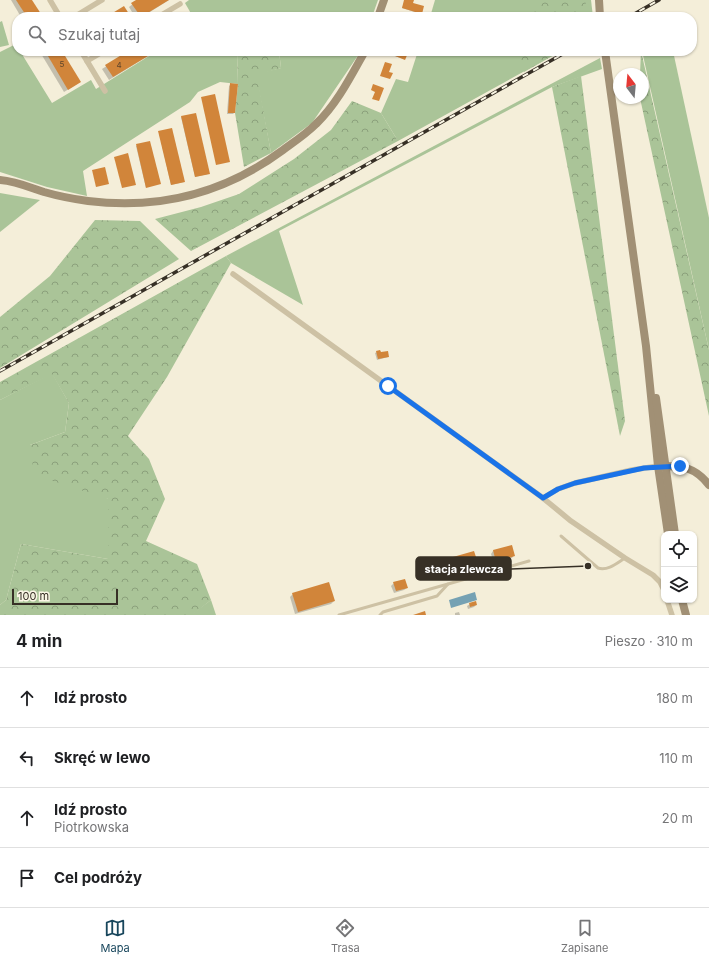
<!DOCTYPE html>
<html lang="pl">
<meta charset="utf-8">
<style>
:root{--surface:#fff;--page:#f2f2f2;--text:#202124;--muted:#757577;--line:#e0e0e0;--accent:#18465c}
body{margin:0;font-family:Inter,sans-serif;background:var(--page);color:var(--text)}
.controls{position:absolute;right:12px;bottom:12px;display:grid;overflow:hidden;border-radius:8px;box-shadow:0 1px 3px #0004}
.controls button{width:36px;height:36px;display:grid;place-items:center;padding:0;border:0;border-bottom:1px solid var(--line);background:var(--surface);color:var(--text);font:20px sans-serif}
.compass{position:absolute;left:613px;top:68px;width:36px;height:36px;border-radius:50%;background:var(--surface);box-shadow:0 1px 3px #0004;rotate:344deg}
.scale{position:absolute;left:12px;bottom:10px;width:106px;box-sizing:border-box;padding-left:4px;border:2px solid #373026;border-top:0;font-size:11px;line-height:14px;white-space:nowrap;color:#373026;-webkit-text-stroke:3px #fbf7e6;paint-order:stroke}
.stop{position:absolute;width:12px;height:12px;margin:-9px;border:3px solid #1a73e8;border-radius:50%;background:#fff}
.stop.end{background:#1a73e8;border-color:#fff;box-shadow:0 1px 4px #0008}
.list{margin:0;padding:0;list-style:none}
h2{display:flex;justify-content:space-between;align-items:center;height:52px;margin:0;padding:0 16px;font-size:17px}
h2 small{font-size:13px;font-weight:400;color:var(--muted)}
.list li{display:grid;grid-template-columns:26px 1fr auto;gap:12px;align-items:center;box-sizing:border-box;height:60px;padding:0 16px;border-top:1px solid var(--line)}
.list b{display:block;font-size:15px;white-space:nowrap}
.list p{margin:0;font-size:13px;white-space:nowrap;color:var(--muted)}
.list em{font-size:13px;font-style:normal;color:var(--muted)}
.icon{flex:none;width:22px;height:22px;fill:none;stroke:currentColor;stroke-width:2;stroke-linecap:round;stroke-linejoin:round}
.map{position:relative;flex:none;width:709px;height:615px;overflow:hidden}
.search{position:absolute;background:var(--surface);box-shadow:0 1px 3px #0004;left:12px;right:12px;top:12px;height:44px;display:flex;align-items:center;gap:10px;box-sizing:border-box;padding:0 14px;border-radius:16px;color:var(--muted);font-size:15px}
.sheet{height:292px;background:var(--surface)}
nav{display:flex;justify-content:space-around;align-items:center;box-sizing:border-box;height:56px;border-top:1px solid var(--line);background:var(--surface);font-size:11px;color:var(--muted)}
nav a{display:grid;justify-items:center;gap:2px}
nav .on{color:var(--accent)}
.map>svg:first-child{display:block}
</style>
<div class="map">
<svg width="709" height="615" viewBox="0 0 709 615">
<defs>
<pattern id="forest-crowns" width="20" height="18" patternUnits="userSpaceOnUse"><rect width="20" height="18" fill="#aac498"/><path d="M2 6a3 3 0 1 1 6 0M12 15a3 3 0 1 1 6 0" fill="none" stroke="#8ba07c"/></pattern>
</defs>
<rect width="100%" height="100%" fill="#f4eed9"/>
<g fill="#aac498">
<path d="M189,0H378L372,17H193L185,3Z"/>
<path d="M435,0H591L593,17H430Z"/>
<path d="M2,21L9,45L0,47V22Z"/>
<path d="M16,44L17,51H20L52,103L91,80L96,89L157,51H237L238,84L220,82L198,92L190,102L83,171L87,196L47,187L0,172V52Z"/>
<path d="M279,51H361L312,123L271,153L256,74L281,68Z"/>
<path d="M418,51H561L398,141L381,113L396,79L408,82Z"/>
<path d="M642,51H673L709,218V350Z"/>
<path d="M600,58L602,69L552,87L279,231L303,305L231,263L226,256Z"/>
<path d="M0,193L40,200L0,232Z"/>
<path d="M52,373L69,403L65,432L30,445L108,499V559L21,544L6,600L0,605V400Z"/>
<path d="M211,600L216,615H192V614Z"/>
</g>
<g fill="url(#forest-crowns)">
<path d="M531,0H585L589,17H536Z"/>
<path d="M237,51H279L281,68L257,75L271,153L244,167L235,113L238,84Z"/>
<path d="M519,51H561L524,72Z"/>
<path d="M641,51L709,350V416L640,98H643V74H640Z"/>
<path d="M581,76L625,421L620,436L552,87Z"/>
<path d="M352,101L381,113L398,141L191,251L155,219L201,207L239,194L294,159L331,130Z"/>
<path d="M95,220L140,221L179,259L0,368V317L50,276Z"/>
<path d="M226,256L231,263L167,377L128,436L149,459L165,499L146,541L197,564L211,600L192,615H0V605L6,600L21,544L108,559V499L34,475L30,445L65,432L69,403L52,374L0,400V382Z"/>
</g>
<path fill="#75a1b3" d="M475,592L477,600L451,608L449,600Z"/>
<g fill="#0003">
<path d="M11,0H31L41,17H21Z"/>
<path d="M138,0H169L142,17H135L129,7Z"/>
<path d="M405,0H413L412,3L423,7L421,14L402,8Z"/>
<path d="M41,51H61L80,82L64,92L40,52Z"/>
<path d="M130,51H151L148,56L109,80L102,69Z"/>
<path d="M386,51H403L404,59L385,53Z"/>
<path d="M231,84L234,113L233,114H227L229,86Z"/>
<path d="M181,117H182L208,174L195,177Z"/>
<path d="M159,132L184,182L171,185Z"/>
<path d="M149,142L146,188L136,146Z"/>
<path d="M377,352L388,357L377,360L375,353Z"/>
<path d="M511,546L514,555L512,558L494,563L491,554L493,551Z"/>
<path d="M394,583L407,588L404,590L394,593L391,586Z"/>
<path d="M293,594L334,601L331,604L295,614L290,597Z"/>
<path d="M470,604L476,605L474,607L468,609L467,606Z"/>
<path d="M459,612L460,615H455V613Z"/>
</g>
<g fill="#d1853a">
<path d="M16,0H32L43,17H27Z"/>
<path d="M136,0H169L141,17L131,3Z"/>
<path d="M404,0H414L413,3L424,6L422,14L402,8Z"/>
<path d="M124,6L131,17H106Z"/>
<path d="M45,51H62L81,82L68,90Z"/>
<path d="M128,51H152L153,53L113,77L105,65Z"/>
<path d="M383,51H404L408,53L405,60Z"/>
<path d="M385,62L392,64L389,72L393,73L390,79L380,76Z"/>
<path d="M230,83L238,84L235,113H228Z"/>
<path d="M373,84L384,88L379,101L372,99L375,92L371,90Z"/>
<path d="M215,94L230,162L216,165L201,97Z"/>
<path d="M196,113L210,174L195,177L181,116Z"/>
<path d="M172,128L185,182L171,185L158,131Z"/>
<path d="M150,141L161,184L146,188L136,144Z"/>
<path d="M128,153L136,185L122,188L114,157Z"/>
<path d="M105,167L109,184L96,187L92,170Z"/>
<path d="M380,350L381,352L388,351L389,357L378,359L376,351Z"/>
<path d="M512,545L515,556L496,562L493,550Z"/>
<path d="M474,551L478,563L443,573L439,561Z"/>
<path d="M405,579L408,588L396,591L393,582Z"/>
<path d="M329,582L335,601L298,612L292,593Z"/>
<path d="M476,601L477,605L470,607L469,603Z"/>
<path d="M425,611L426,615H413Z"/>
</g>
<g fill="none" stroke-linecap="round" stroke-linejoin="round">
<g stroke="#cdc1a4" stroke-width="3">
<path d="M561,536L598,568C608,571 617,563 625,558"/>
<path d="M339,615L529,561"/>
<path d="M380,615L383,612L437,596L448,584"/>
</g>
<g stroke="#cdc1a4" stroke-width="5.5">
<path d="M50,0L60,17"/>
<path d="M74,17L102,0"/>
<path d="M158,17L180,4"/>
<path d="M81,51L105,91"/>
<path d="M87,61L104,51"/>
<path d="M233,274L543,498L571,521L625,558L653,575L660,582L664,590"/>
<path d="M543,498L558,489L575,483L632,470L658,466"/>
<path d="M667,600L672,615"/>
</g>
<g stroke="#a19075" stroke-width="8">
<path d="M599,0L600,17"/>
<path d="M378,17L384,0"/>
<path d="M605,51L646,346L658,466L668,534"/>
<path d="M0,180C15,181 29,187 44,192C58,196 73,199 88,201C160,210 225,193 283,150C294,142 306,134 316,124C337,104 351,76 365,51"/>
<path d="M656,398L675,534"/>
<path d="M661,466C683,466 695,467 709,485"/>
<path d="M682,600L686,615"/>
</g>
<defs>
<g id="rail">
<path d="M629,17L659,0"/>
<path d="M0,371L568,51"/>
</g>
</defs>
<use href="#rail" stroke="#373026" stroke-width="3.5"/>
<use href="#rail" stroke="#fbf7e6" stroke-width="2" stroke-dasharray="6" stroke-linecap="butt"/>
</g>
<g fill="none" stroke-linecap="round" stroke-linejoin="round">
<path stroke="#1a73e8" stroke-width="5" d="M388,386L543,498L558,489L575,483L644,468L680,466"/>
</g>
<g text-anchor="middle" stroke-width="4" stroke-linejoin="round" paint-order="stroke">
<g font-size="8" fill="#5e452b">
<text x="62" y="67">5</text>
<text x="119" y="68">4</text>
</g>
</g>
<path fill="none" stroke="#373026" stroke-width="1.5" d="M588 566L511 569"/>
<circle fill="#373026" stroke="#fbf7e6" stroke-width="1.5" cx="588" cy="566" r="4"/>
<rect fill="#373026" stroke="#373026" stroke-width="1.5" x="416" y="557" width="95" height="23" rx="4"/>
<g font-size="11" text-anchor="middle" font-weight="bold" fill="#fff">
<text x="464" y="573">stacja zlewcza</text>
</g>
</svg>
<div class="controls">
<button><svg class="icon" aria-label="locate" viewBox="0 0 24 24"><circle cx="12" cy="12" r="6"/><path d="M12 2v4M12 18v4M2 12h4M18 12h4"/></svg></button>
<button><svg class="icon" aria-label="layers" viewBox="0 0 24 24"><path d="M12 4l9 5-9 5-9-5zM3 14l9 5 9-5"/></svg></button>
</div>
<svg class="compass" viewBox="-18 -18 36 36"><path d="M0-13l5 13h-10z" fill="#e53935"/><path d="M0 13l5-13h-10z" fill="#757577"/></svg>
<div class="scale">100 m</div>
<div class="stop" style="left:388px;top:386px"></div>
<div class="stop end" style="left:680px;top:466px"></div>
<div class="search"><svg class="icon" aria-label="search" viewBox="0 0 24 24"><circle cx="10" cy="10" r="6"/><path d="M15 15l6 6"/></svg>Szukaj tutaj</div>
</div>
<section class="sheet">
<h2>4 min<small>Pieszo · 310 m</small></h2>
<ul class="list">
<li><svg class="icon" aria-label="ahead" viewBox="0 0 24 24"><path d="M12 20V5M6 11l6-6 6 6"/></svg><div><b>Idź prosto</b></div><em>180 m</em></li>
<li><svg class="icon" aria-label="left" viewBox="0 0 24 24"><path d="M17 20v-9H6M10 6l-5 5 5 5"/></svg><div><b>Skręć w lewo</b></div><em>110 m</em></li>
<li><svg class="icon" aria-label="ahead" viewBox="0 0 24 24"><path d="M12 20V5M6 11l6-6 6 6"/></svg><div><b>Idź prosto</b><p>Piotrkowska</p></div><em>20 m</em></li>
<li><svg class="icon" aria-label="arrive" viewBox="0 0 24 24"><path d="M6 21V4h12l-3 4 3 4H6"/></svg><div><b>Cel podróży</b></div></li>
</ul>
</section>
<nav>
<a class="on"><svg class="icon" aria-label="map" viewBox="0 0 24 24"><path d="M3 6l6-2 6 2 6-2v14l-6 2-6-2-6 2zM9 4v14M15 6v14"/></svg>Mapa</a>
<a><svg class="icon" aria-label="directions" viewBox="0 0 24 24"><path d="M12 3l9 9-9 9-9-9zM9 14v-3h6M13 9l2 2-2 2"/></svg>Trasa</a>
<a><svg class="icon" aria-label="saved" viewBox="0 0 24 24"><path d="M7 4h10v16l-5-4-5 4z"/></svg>Zapisane</a>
</nav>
